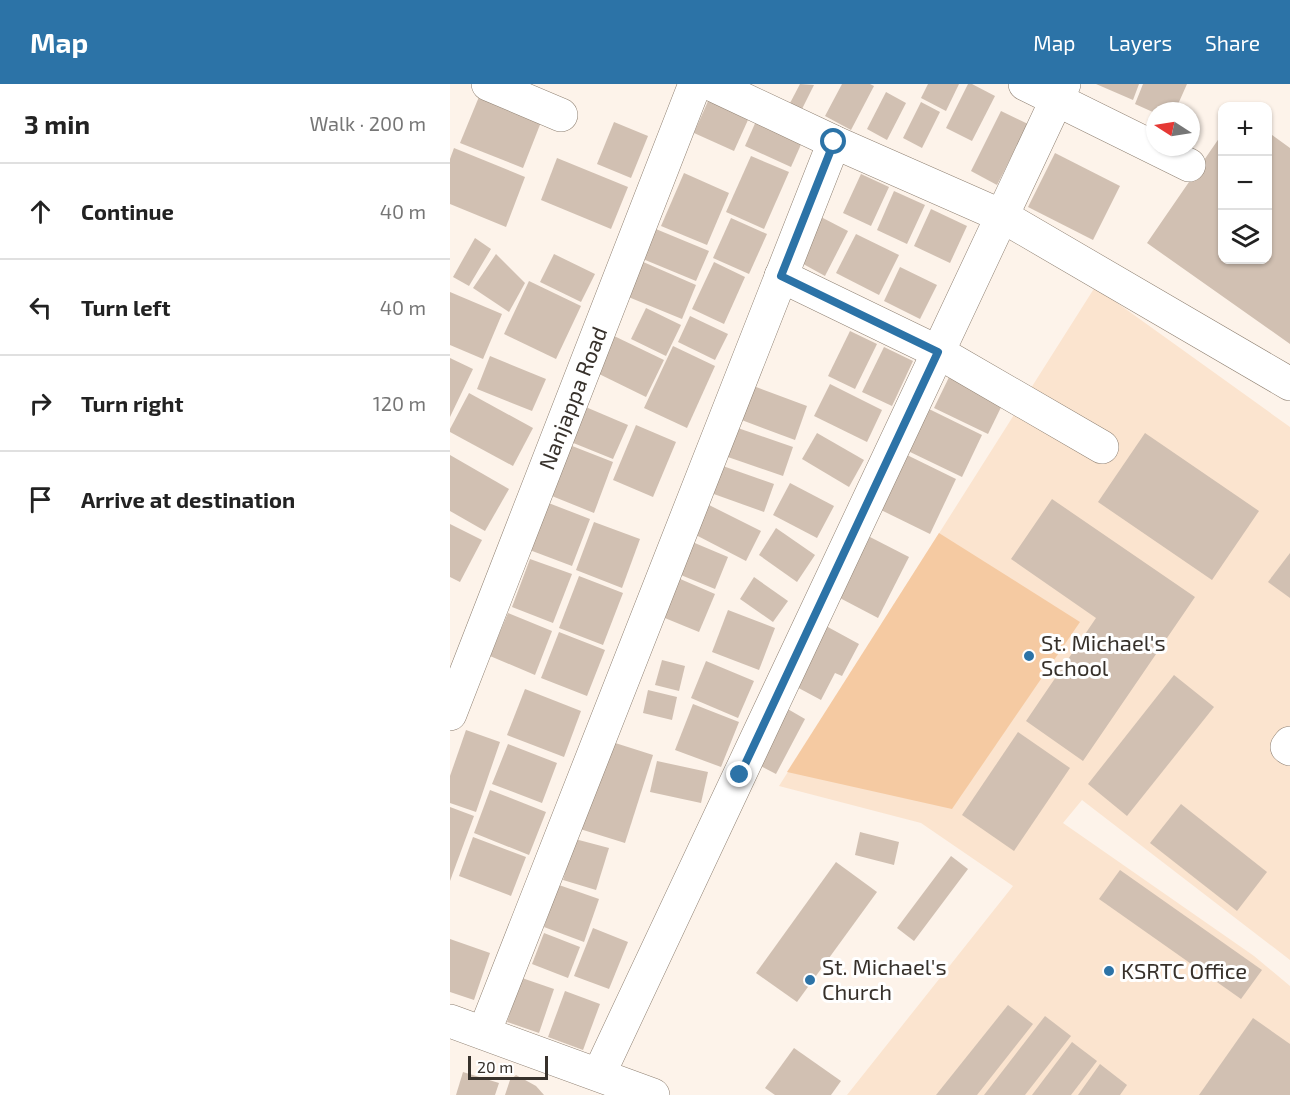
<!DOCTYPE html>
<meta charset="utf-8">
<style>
:root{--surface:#fff;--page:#f2f2f2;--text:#222;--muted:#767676;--line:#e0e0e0;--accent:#2c73a7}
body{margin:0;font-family:"Exo 2",sans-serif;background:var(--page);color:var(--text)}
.controls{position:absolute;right:18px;top:18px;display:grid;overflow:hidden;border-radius:12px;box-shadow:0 2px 4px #0004}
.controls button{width:54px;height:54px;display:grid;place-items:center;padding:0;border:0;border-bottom:2px solid var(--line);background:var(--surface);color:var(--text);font:30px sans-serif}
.compass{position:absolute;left:696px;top:18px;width:54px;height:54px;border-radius:50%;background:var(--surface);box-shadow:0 2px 4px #0004;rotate:282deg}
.scale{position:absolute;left:18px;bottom:15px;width:80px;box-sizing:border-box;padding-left:6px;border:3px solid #37312b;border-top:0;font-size:16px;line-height:21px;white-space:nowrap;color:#37312b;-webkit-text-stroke:4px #fff;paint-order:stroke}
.stop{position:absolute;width:18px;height:18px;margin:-14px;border:4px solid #2c73a7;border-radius:50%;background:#fff}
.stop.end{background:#2c73a7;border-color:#fff;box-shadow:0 2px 6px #0008}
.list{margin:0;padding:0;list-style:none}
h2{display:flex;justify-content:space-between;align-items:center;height:78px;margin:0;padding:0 24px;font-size:26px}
h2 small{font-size:20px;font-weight:400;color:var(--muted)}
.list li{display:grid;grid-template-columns:39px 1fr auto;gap:18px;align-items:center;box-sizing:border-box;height:96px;padding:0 24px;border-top:2px solid var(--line)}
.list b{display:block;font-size:22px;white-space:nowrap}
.list em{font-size:20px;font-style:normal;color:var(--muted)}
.icon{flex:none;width:33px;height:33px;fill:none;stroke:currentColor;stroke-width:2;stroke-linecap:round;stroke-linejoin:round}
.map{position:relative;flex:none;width:840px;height:1011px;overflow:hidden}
header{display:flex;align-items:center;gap:36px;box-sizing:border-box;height:84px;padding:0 30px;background:var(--accent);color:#fff}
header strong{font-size:28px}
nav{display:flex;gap:33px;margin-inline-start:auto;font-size:21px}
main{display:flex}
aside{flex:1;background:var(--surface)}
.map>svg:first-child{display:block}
</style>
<header>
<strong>Map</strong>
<nav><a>Map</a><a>Layers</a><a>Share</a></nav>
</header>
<main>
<aside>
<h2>3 min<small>Walk · 200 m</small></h2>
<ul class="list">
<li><svg class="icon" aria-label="ahead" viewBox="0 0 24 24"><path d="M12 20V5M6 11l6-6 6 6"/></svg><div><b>Continue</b></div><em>40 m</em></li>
<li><svg class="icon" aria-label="left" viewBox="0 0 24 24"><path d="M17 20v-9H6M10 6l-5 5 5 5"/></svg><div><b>Turn left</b></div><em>40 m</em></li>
<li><svg class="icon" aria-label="right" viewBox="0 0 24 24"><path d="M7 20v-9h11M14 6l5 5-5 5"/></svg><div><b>Turn right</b></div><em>120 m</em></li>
<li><svg class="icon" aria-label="arrive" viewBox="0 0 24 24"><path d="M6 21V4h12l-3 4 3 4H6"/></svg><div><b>Arrive at destination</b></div></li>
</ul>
</aside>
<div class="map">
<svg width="840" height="1011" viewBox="0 0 840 1011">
<rect width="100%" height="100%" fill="#fdf3ea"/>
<path fill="#fbe4cf" d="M645,203L840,343V876L632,716L613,739L804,872L840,902V1011H397L563,802L471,739L329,702Z"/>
<path fill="#f5caa2" d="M489,449L630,538L502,725L337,688Z"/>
<g fill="#d1c0b2">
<path d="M350,0L364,1L351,27L339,21Z"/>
<path d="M392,0H420L424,2L401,46L375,32Z"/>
<path d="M478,0H509L496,27L471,14Z"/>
<path d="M518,0H522L545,12L522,57L496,44Z"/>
<path d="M646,0H689L683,16Z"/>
<path d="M693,0H737L725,27H705V29L685,20Z"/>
<path d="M33,3L95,28L73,84L10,59Z"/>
<path d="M262,8L302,27L284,67L244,49Z"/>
<path d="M436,8L456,19L437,56L417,45Z"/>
<path d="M471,18L490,28L472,64L453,54Z"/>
<path d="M551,27L578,40L547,101L521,87Z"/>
<path d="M307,35L353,56L341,83L295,62Z"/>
<path d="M164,38L198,52L181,94L147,80Z"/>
<path d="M818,48L840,64V260L697,159L772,50V176H818Z"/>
<path d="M4,64L75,93L56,143L0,120V75Z"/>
<path d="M605,69L670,102L643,156L578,123Z"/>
<path d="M301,72L339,88L314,145L276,128Z"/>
<path d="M107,74L178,103L161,145L91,116Z"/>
<path d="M234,89L279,109L257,161L211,142Z"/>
<path d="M411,90L439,103L421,142L393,129Z"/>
<path d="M444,107L475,121L457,160L427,146Z"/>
<path d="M481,125L517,142L500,179L464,162Z"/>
<path d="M369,132L398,147L375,192L346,176Z"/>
<path d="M281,134L317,150L299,190L263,174Z"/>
<path d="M201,143L259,167L246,197L188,173Z"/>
<path d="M406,150L449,171L429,211L386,189Z"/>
<path d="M25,154L41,165L19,202L3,193Z"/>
<path d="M46,170L75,199L59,228L23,204Z"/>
<path d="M104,170L145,190L131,218L90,198Z"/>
<path d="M191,177L246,201L232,235L176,212Z"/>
<path d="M264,178L295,193L274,240L242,225Z"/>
<path d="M450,183L487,201L470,235L434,217Z"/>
<path d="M79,197L131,222L106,275L54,250Z"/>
<path d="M0,208L52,230L33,275L0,261Z"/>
<path d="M196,224L231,241L216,272L181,255Z"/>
<path d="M240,232L278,250L265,276L228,258Z"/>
<path d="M400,247L427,260L405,305L378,292Z"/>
<path d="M162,251L214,276L196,313L145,288Z"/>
<path d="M223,262L265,282L237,344L194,324Z"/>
<path d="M434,263L463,277L442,322L412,308Z"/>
<path d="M40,272L96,295L82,327L27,305Z"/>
<path d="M0,274L23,285L0,333Z"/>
<path d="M503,285L557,311L538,350L484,324Z"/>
<path d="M380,300L432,326L417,358L364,332Z"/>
<path d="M301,301L357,322L345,356L289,335Z"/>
<path d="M19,309L83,344L63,382L0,348V345Z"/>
<path d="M131,321L178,341L163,375L116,356Z"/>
<path d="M479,325L532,351L512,393L458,367Z"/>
<path d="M186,341L226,358L203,413L163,396Z"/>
<path d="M282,342L343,363L333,392L272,371Z"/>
<path d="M367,349L414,376L399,403L352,375Z"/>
<path d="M695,349L809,427L762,496L648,418Z"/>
<path d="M117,360L163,378L144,429L97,410Z"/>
<path d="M0,371L59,405L35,447L0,427Z"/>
<path d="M457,371L506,395L480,450L431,426Z"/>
<path d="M270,381L324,400L314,428L261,409Z"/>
<path d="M340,399L384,422L367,454L323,431Z"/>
<path d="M602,415L745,513L633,677L576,637L646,534L561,475Z"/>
<path d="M96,418L140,435L122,482L77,465Z"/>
<path d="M259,421L311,447L296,477L244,450Z"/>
<path d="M144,438L190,455L172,504L126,486Z"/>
<path d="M0,440L32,456L10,498L0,493Z"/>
<path d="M326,444L365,471L347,498L309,471Z"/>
<path d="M420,453L459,473L428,534L388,513Z"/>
<path d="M240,457L278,473L265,505L226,489Z"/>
<path d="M840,469V514L818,498Z"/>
<path d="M80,475L122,490L103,539L62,523Z"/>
<path d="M221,491L265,510L249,548L205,530Z"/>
<path d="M129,492L173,509L153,561L109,544Z"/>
<path d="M304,493L338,517L323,538L290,515Z"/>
<path d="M278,526L325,544L309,586L262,568Z"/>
<path d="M58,529L102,547L85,591L40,572Z"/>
<path d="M376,542L409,560L392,592L385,589L371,616L343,601Z"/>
<path d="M109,548L155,566L137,612L91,594Z"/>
<path d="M212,576L235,582L229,607L205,601Z"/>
<path d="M256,577L304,597L288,634L241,614Z"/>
<path d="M724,591L764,623L677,732L638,700Z"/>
<path d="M75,605L131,627L114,673L57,651Z"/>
<path d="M198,606L227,613L222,636L193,629Z"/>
<path d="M243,620L289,638L271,683L225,666Z"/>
<path d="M336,624L355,635L326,690L307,680Z"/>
<path d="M16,646L50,658L26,728L0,719V692Z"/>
<path d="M568,648L620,684L564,767L512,731Z"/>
<path d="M159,657L203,671L175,759L130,745Z"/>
<path d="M58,660L107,679L92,719L42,700Z"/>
<path d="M207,677L258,688L251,719L200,708Z"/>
<path d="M40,706L96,728L79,771L24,749Z"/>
<path d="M731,720L817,788L787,827L700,759Z"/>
<path d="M0,723L24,732L0,797Z"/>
<path d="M410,748L449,758L444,781L405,771Z"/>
<path d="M23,753L76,773L61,812L9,792Z"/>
<path d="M125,755L159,764L146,806L113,796Z"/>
<path d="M501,772L518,785L464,857L447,844Z"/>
<path d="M386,778L427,808L347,918L306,889Z"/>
<path d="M670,786L812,886L791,915L649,815Z"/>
<path d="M109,801L149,815L134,858L94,843Z"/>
<path d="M143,844L178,858L159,905L124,892Z"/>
<path d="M94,849L130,863L118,894L82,880Z"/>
<path d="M0,855L40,869L24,916L0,908Z"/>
<path d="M72,894L104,905L89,949L57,938Z"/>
<path d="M115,907L150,920L133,966L98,953Z"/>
<path d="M558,921L583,940L527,1011H486Z"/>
<path d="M595,932L621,952L575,1011H534Z"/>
<path d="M803,934L840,960V1011H749Z"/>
<path d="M622,958L647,977L621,1011H582Z"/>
<path d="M344,964L391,997L381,1011H325L315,1004Z"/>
<path d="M650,980L677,1001L670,1011H628Z"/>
<path d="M13,988L49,999L45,1011H6Z"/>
<path d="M66,991L86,1002L94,1011H55L60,996Z"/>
</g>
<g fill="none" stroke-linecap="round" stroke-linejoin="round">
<defs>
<g id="minor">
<path d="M38,0L111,31"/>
<path d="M261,0L384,58L552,132L840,300"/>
<path d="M575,0L739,81"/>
<path d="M331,192L488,268L652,363"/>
<path id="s1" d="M0,630L245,0"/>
<path d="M840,659L837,663L840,665"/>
<path d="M0,937L203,1011"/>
<path d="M34,949L384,58"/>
<path d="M149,990L614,0"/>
</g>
</defs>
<use href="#minor" stroke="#8f8072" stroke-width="34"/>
<use href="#minor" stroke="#fff" stroke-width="33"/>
</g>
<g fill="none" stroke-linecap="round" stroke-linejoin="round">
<path stroke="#2c73a7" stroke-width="8" d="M290,691L488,268L331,192L384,58"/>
</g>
<g fill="#2c73a7" stroke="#fff" stroke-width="2">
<circle cx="579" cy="572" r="6"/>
<circle cx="659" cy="887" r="6"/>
<circle cx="360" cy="896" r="6"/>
</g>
<g text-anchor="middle" stroke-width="6" stroke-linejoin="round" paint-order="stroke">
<g font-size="22" fill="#37312b" stroke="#fff">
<text dy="8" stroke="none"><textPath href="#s1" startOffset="339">Nanjappa Road</textPath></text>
</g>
<g font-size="22" fill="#37312b" stroke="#fff" text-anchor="start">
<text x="591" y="567">St. Michael's<tspan x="591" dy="25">School</tspan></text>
<text x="372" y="891">St. Michael's<tspan x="372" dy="25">Church</tspan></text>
<text x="671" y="895">KSRTC Office</text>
</g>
</g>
</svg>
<div class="controls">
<button>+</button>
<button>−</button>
<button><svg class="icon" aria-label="layers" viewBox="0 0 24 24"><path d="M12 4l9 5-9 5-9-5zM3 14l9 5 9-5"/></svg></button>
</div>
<svg class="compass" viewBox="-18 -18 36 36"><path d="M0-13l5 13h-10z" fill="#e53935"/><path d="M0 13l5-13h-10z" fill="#767676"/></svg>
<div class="scale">20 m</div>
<div class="stop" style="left:384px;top:58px"></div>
<div class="stop end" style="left:290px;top:691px"></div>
</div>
</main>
